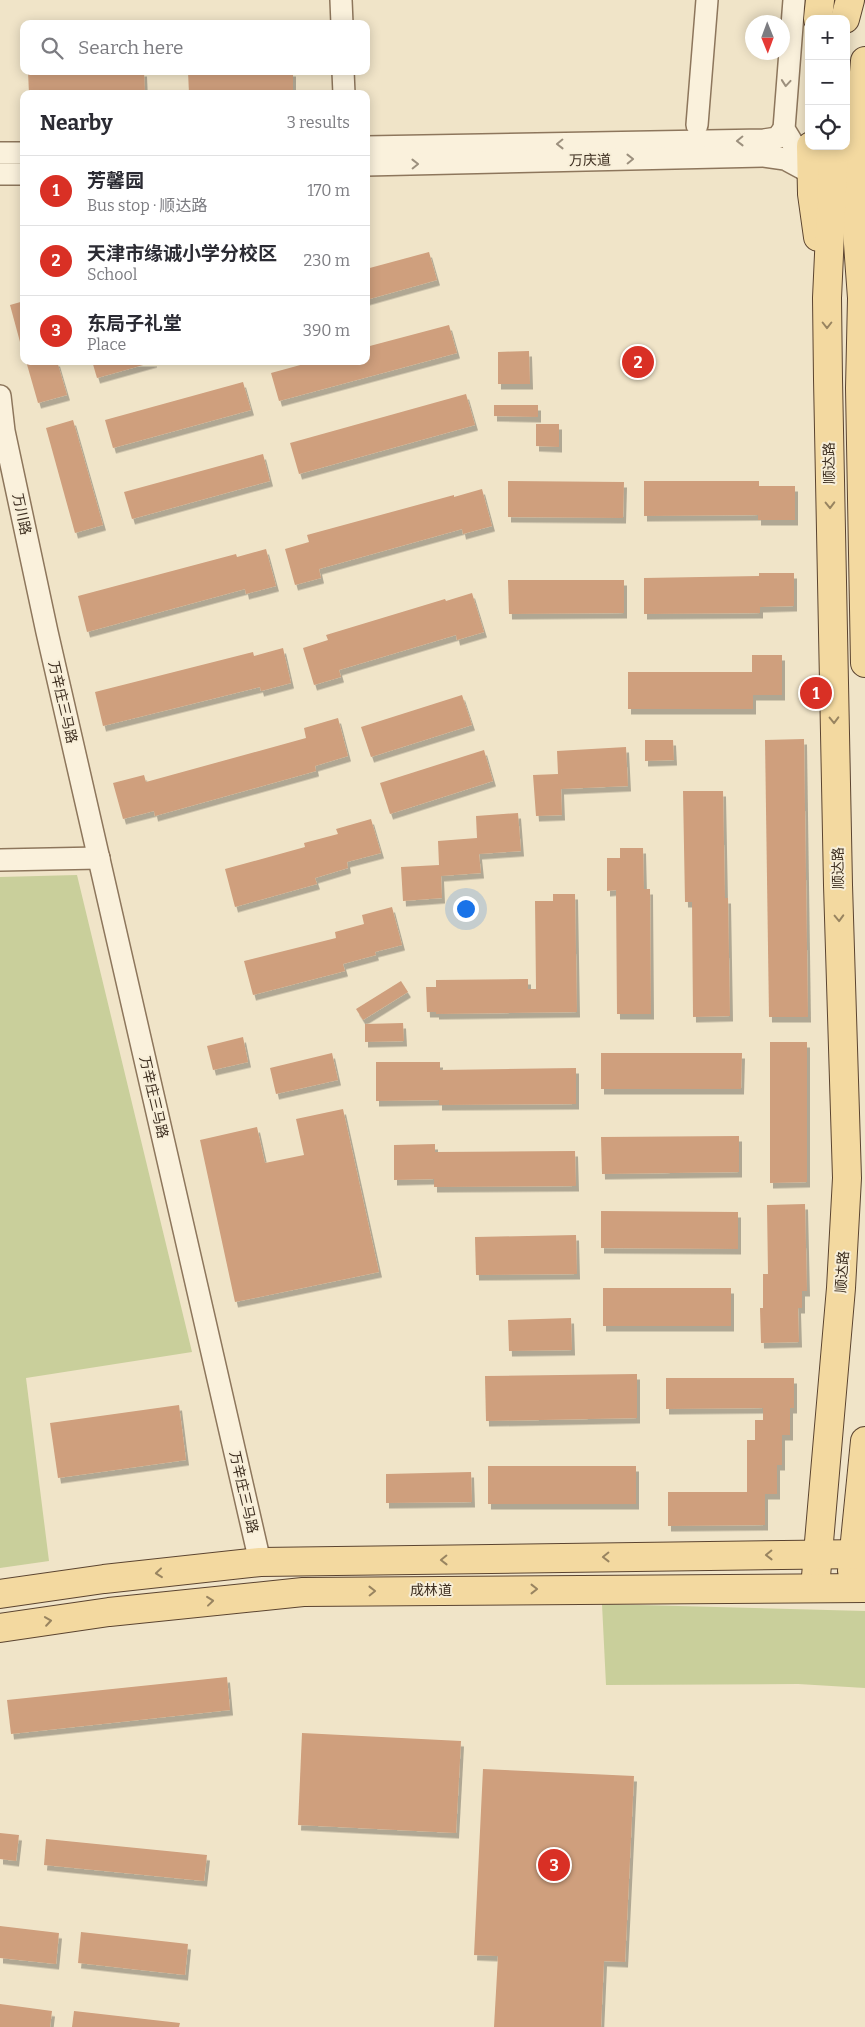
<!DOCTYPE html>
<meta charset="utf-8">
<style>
:root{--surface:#fff;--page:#f7f7f7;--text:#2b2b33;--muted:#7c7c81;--line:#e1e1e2;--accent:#d93025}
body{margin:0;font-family:Bitter,"Noto Sans SC",serif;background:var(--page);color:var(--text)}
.controls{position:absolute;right:15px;top:15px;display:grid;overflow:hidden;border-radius:10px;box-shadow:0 2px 12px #0003}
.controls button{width:45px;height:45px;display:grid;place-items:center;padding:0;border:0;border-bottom:1px solid var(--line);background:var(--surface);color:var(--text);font:25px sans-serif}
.compass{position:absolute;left:745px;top:15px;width:45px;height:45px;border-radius:50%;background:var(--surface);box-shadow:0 2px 12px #0003;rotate:179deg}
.you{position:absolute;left:465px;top:908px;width:18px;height:18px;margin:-12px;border:4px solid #fff;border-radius:50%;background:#1a73e8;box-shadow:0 0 0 8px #1a73e833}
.badge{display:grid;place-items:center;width:32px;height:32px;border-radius:50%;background:var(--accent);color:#fff;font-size:16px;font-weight:700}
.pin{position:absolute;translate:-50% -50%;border:2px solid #fff;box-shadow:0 1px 5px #0006}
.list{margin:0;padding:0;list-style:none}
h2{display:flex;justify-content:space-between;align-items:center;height:65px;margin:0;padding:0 20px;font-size:21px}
h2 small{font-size:16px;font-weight:400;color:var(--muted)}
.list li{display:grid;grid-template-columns:32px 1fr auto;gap:15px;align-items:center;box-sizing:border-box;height:70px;padding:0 20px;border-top:1px solid var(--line)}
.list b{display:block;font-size:19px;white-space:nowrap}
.list p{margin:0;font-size:16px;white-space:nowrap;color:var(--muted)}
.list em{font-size:16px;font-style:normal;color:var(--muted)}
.icon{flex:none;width:28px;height:28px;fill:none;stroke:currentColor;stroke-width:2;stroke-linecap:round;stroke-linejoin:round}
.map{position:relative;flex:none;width:865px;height:2027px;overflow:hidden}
.search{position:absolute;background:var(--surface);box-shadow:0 2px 12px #0003;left:20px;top:20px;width:350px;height:55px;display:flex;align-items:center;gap:12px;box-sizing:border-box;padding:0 18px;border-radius:10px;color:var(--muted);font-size:19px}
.panel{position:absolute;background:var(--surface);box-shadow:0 2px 12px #0003;left:20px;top:90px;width:350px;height:275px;border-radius:10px}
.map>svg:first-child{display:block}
</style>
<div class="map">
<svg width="865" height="2027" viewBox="0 0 865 2027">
<defs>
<filter id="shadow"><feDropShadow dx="3" dy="5.5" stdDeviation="0" flood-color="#0004"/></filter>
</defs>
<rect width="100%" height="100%" fill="#f0e4c8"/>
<g fill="#c9cf9b">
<path d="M77,875L192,1352L26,1378L49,1561L0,1568V877Z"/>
<path d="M602,1604L865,1611V1688L798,1684L606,1685Z"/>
</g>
<g fill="#cf9f7d" filter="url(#shadow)">
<path d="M28,71H144L145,94H29Z"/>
<path d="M188,71H293V94H189Z"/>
<path d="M429,252L437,280L366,300V269Z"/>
<path d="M24,301V352L23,353L10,305Z"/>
<path d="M449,325L457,353L279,401L271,373L315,361H366V347Z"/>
<path d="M529,351L530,384H498V352Z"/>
<path d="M26,361H57L67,395L38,403Z"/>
<path d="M92,361H154V362L97,378Z"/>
<path d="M243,382L251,410L113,448L105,420Z"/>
<path d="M466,394L475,425L299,474L290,443Z"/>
<path d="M494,405H538V417L494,416Z"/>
<path d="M73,420L103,525L75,533L46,428Z"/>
<path d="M536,424H559V447L536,446Z"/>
<path d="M263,454L270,481L132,519L124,492Z"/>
<path d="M508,481L624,482L623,518L508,517Z"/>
<path d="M644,481H759V486H795V520H758V515L644,516Z"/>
<path d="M482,489L492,526L463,534L462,529L319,569L321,578L295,585L285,549L309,542L307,535L454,495V497Z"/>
<path d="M266,549L276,586L246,594L245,589L87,632L78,596L236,554L237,557Z"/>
<path d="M759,573H794V606L760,607V613L644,614V578L759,576Z"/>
<path d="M508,580H624V613L509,614Z"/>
<path d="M472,593L484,632L457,640L456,635L339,670L341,677L314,685L303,648L328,640L326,635L445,599L446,601Z"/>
<path d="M283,648L291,683L261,691L260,687L103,726L95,692L253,652L254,656Z"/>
<path d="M752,655H782V695H753V709H628V672H752Z"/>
<path d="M462,695L472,725L371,757L361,727Z"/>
<path d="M338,718L348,756L315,766L316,771L155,816L154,811L123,819L113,783L144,775L146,782L306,738L304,728Z"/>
<path d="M804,739L808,1017H769L765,740Z"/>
<path d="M645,740H673L674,760L645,761Z"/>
<path d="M626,747L628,786L561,789L562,815L536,816L533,775L558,774L557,751Z"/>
<path d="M484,750L493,781L390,814L380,783Z"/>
<path d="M683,791H723L725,898H728L730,1016L693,1017L692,902H685Z"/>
<path d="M518,813L521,851L479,854L481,873L441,876L442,898L403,901L401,867L439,865L438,841L477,838L476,816Z"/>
<path d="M371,819L381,853L347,862L348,868L315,878L317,884L235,907L225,869L305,847L304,843L338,834L336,829Z"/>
<path d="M620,848H643L644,889H650L651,1014H617L616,890L607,891V858H620Z"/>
<path d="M553,894H575L577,1012L436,1014V1012H427L426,987H436V980L528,979V989H536L535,901H553Z"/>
<path d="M392,907L402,945L375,952L376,955L343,964L345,971L253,995L244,961L336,938L335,932L364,924L362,915Z"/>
<path d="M401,981L408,992L363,1020L356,1009Z"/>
<path d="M403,1023L404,1041L365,1042V1024Z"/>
<path d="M243,1037L248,1062L213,1070L207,1046Z"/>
<path d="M770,1042H807V1182L770,1183Z"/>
<path d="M332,1053L338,1080L276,1094L270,1068Z"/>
<path d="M601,1053H742L741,1089H601Z"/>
<path d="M376,1062H440V1070L576,1068V1104L439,1105V1100L376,1101Z"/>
<path d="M343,1109L379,1272L235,1302L200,1140L257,1127L265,1163L304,1155L296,1119Z"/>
<path d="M739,1136V1172L602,1174L601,1137Z"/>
<path d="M435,1144V1152L575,1151L576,1186L434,1187V1179L394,1180V1145Z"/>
<path d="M805,1204L807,1291H802V1308H798L799,1342L761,1343L760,1308H763V1274H768L767,1205Z"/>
<path d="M601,1211L738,1212V1249L601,1248Z"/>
<path d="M576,1235L577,1274L476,1275L475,1237Z"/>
<rect x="603" y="1288" width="128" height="38"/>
<path d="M571,1318L572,1350L509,1351L508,1320Z"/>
<path d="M637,1374V1418L486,1421L485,1376Z"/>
<path d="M666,1378H794V1408H790V1435H782V1465H777V1494H765V1525L668,1526V1492H747V1440H755V1420H763V1408L666,1409Z"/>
<path d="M179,1405L186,1460L58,1478L50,1423Z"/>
<rect x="488" y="1466" width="148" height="38"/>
<path d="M471,1472L472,1502L386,1503V1474Z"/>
<path d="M227,1677L230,1710L11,1734L7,1700Z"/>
<path d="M302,1733L461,1741L456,1833L298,1825Z"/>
<path d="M483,1769L634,1776L625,1962L604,1961L601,2027H494L498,1956L474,1955Z"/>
<path d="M0,1833L19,1835L16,1861L0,1859Z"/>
<path d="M46,1839L207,1855L204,1881L44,1865Z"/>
<path d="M0,1926L59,1933L56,1964L0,1958Z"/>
<path d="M81,1932L188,1944L185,1975L78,1963Z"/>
<path d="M0,2004L52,2011L50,2027H0Z"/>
<path d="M74,2011L180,2023L179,2027H72Z"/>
</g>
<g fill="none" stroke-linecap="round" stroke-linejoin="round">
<defs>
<g id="minor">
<path d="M341,0L342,24"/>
<path d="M794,0L784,129L810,172"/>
<path d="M343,71L344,94"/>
<path d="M697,125L707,0"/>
<path d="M366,147L764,140L777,138L784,129"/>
<path d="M0,153H24"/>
<path d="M366,165L764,156L785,159L811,173"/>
<path d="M0,174H24"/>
<path d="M0,396L4,431L47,632L260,1562"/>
<path d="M0,860L99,858"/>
</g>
<g id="major">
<path d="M818,19L820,0"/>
<path d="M845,19L850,0"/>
<path d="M865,61L854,189L862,298L860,388L865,663"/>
<path d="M811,146L812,194L818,237"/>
<path d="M852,1571L865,1441"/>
<path d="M815,1588L841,1288L847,1178L838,885L828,379L827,298L834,146"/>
<path d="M0,1594L104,1579L260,1562L865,1554"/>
<path d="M0,1628L109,1612L303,1592L865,1588"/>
</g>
</defs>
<use href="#minor" stroke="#8d765c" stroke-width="24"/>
<use href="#major" stroke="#5b4430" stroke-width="30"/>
<use href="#minor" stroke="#faf1dc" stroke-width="21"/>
<use href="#major" stroke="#f3d9a0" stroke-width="28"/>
</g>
<defs><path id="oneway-chevron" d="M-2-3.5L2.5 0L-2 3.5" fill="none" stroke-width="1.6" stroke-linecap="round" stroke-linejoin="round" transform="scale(1.25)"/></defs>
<g stroke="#9c907e">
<use href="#oneway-chevron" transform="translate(786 83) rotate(95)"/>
<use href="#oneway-chevron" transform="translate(740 141) rotate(179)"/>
<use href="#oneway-chevron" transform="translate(560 144) rotate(179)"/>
<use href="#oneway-chevron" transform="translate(630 159) rotate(-1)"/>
<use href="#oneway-chevron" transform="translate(415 164) rotate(-1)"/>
</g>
<g stroke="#988460">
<use href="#oneway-chevron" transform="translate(827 325) rotate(90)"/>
<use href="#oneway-chevron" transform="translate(830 505) rotate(89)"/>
<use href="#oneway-chevron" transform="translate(834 720) rotate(89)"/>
<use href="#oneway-chevron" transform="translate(839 918) rotate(88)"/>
<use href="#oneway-chevron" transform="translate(769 1555) rotate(179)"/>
<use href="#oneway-chevron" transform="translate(606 1557) rotate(179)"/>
<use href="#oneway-chevron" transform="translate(444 1560) rotate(179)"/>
<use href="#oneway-chevron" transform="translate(159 1573) rotate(174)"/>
<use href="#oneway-chevron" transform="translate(534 1589)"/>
<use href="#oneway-chevron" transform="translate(372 1591) rotate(-1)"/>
<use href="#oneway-chevron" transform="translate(210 1601) rotate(-6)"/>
<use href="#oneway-chevron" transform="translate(48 1621) rotate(-8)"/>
</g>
<g text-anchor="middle" stroke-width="4" stroke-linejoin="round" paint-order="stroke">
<g font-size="14" fill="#3d2e20" stroke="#f7eed8">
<text transform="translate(590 160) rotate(-1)" y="5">万庆道</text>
<text transform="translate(829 463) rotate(-91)" y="5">顺达路</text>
<text transform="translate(22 514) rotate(78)" y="5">万川路</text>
<text transform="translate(63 702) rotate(77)" y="5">万辛庄三马路</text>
<text transform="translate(838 868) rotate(-91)" y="5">顺达路</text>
<text transform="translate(154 1097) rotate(77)" y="5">万辛庄三马路</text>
<text transform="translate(842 1272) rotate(-86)" y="5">顺达路</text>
<text transform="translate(244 1492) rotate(77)" y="5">万辛庄三马路</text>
<text x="431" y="1595">成林道</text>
</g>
</g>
</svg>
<div class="controls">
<button>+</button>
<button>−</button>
<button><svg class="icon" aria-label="locate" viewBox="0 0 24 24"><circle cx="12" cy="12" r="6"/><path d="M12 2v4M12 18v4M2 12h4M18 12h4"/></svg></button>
</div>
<svg class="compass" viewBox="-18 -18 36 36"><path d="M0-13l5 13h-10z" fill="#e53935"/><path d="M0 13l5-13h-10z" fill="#7c7c81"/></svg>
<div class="you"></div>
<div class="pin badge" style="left:816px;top:693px">1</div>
<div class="pin badge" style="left:638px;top:362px">2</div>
<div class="pin badge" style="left:554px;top:1865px">3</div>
<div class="search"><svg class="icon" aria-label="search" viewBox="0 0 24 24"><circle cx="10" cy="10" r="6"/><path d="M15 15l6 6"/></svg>Search here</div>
<section class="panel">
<h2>Nearby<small>3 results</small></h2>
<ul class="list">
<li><span class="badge">1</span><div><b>芳馨园</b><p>Bus stop · 顺达路</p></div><em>170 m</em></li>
<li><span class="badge">2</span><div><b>天津市缘诚小学分校区</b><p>School</p></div><em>230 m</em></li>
<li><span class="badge">3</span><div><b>东局子礼堂</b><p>Place</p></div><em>390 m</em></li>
</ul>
</section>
</div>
